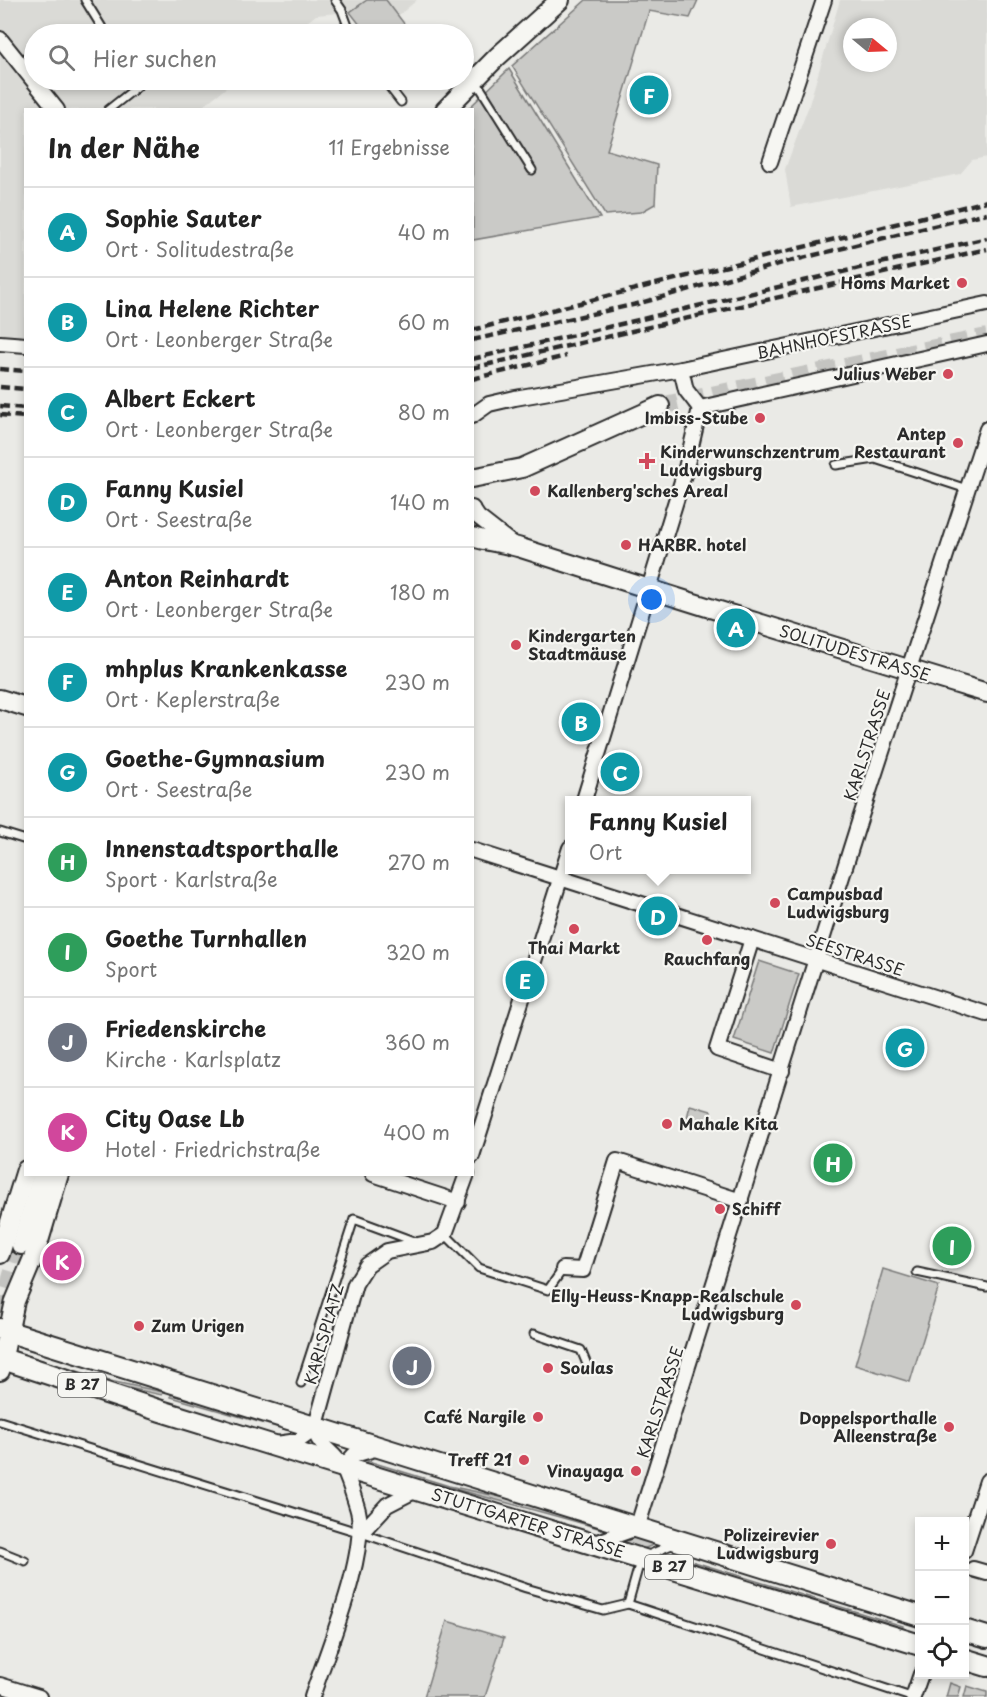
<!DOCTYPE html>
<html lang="de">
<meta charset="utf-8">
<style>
:root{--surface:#fff;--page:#f6f6f6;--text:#222;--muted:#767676;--line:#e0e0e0;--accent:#d1495b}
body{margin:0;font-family:"Playpen Sans",sans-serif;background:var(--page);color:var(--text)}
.controls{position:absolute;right:18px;bottom:18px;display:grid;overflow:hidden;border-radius:0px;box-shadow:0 3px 9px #0003}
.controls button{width:54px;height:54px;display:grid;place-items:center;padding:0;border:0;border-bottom:2px solid var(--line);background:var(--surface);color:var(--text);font:30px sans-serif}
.compass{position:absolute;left:843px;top:18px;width:54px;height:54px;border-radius:50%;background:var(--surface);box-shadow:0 3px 9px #0003;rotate:109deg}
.you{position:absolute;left:652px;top:600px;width:21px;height:21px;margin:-15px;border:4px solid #fff;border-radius:50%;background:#1a73e8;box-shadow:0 0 0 9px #1a73e833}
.badge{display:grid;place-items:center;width:39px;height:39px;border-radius:50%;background:var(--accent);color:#fff;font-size:20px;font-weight:700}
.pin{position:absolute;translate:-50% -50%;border:3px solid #fff;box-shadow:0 2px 6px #0006}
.popup{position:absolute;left:565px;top:796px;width:186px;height:78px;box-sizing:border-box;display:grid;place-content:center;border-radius:0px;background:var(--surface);filter:drop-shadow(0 2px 4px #0005);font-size:20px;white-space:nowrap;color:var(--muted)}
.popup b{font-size:22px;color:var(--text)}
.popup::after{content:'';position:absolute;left:50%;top:100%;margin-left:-12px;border:12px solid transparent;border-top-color:var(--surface)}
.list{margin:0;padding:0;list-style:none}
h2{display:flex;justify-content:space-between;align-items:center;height:78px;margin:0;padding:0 24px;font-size:26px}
h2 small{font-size:20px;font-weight:400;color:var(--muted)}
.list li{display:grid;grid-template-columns:39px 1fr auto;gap:18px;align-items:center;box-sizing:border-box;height:90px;padding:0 24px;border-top:2px solid var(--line)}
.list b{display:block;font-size:22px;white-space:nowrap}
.list p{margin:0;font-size:20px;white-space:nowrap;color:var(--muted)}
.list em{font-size:20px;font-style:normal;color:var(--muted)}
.icon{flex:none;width:33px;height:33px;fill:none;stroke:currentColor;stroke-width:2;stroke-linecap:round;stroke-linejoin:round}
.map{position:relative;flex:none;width:987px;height:1697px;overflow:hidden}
.search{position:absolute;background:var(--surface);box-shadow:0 3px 9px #0003;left:24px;top:24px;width:450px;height:66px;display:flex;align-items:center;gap:15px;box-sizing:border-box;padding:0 21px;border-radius:33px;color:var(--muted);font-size:22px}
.panel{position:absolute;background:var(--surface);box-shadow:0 3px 9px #0003;left:24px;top:108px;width:450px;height:1068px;border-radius:0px}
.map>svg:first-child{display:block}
</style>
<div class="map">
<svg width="987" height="1697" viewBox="0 0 987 1697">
<rect width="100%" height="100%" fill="#eaeae6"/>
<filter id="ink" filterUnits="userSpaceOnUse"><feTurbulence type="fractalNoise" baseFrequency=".0167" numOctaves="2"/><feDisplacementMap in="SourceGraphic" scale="12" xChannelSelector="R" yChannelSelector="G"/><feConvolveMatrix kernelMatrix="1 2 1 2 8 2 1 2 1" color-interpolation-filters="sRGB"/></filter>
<g filter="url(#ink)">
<g fill="#dadad6" fill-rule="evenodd">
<path d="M0,0H367L350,12L316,15L292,34H34V80H236L199,109L26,110L25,336L0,335Z"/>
<path d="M386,0H417L398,16Z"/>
<path d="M840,0H987V157L972,160L960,174L791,207L785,169L808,108ZM852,27H888V63H852Z"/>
</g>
<g fill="#cacac7" stroke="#7a7a79" stroke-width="1.5">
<path d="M367,0H386L412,34H367L350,12Z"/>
<path d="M586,0H698L690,18L649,11L607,150L657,165L655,204L641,212L605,215L512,66Z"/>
<path d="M509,69L600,218L473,240L472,110H467Z"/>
<path d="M759,961L799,974L774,1053L734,1040Z"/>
<path d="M690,1105L711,1111L707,1125L687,1118Z"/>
<path d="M883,1269L939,1286L910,1382L855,1365Z"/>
<path d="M28,1356L110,1381L163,1392L162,1395L109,1384L26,1358Z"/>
<path d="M171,1394L286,1428L287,1430L171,1397Z"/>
<path d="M368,1461L449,1486L520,1501L610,1529L608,1531C529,1507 449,1489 369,1465L366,1463Z"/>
<path d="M637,1536L658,1543L643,1549L622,1543Z"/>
<path d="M672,1555L903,1626L902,1629L667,1556Z"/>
<path d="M447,1621L504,1638L485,1697H424Z"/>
<path d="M950,1683L961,1687L958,1697H946Z"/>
<path d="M967,1686L987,1692V1697H964Z"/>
</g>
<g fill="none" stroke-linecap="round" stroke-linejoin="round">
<g stroke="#c4c4c1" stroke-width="18" stroke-dasharray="18 9" stroke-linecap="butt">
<path d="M660,406L987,337"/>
<path d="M0,1315L21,1245"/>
</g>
<defs>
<g id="lane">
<path d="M85,0L106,34"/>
<path d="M335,0L342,10L351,34"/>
<path d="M384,80L401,102"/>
<path d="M476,81L532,170"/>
<path d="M108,110L137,87L133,80"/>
<path d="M836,465L875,459L967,489"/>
<path d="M0,832L26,840"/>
<path d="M445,1234L479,1268L548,1290L563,1269"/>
<path d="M917,1272L987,1287"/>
<path d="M534,1334L581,1350L588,1367"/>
<path d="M301,1383L354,1219L416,1242"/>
<path d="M0,1421L361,1533L526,1588L603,1610L628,1604L911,1697"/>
<path d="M0,1551L25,1561"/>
<path d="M628,1604L641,1558L674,1544"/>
</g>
<g id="street">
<path d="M0,39L57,110"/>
<path d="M770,162L824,0"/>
<path d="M0,343L26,345"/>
<path d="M681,369L686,390L700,408"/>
<path d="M700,408L987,344"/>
<path d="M472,416L489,404L515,398L681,369L987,304"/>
<path d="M472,508L478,517L510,542"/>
<path d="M584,800L686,468L700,408"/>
<path d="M472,850L987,1014"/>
<path d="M752,939L717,1049L782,1071"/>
<path d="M472,1156L570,848"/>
<path d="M373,1174L458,1202"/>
<path d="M563,1269L583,1270L617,1161L741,1201"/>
<path d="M276,1444L298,1441L315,1429"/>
<path d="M343,1467L354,1455L378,1448"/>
<path d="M361,1533L387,1505L418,1489"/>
<path d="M595,1543L637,1528L861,816L987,429"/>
<path d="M964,1551L987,1481"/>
<path d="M973,1569L987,1573"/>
<path d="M0,1685L39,1697"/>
<path d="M312,1697C326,1653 371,1549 357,1507C353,1494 349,1480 343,1468C336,1452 317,1447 315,1429L355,1284L367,1265L387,1251L433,1242L445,1234L467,1174"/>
<path d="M913,1697L921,1674"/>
</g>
<g id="secondary">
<path d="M445,110L497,57L560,0"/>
<path d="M472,478L522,468L660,406"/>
<path d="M472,537C489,542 505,543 521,548C676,598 831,646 987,693"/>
<path d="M0,699L26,707"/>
<path d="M21,1245L43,1174"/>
<path d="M0,1254L26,1170"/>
<path d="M0,1371L15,1301L36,1251L59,1174"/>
</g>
<g id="primary">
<path d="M0,1329L920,1616"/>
<path d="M0,1358L161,1411L920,1645"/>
<path d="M964,1630L987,1637"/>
<path d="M964,1659L987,1666"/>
</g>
</defs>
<use href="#lane" stroke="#2b2b2b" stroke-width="11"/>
<use href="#street" stroke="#2b2b2b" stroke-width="18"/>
<use href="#secondary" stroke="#2b2b2b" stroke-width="22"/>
<use href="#primary" stroke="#2b2b2b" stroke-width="24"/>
<use href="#lane" stroke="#f6f6f2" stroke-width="7"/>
<use href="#street" stroke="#f6f6f2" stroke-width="14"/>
<use href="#secondary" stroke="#f6f6f2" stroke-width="18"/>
<use href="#primary" stroke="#f6f6f2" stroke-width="20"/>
<g stroke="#2b2b2b" stroke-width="4.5" stroke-dasharray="9 4.5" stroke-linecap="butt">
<path d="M472,330L987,201"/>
<path d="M472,340L637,304L786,262L987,213"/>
<path d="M472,359L987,238"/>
<path d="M472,368L987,249"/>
<path d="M0,369L26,371"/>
<path d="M472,379L566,356"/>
<path d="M0,387L26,389"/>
<path d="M0,406L26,408"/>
<path d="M0,415L26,417"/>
</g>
</g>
</g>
<g fill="#d1495b" stroke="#f6f6f2" stroke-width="2">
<circle cx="962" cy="283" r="6"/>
<circle cx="948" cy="374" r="6"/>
<circle cx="760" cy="418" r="6"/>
<circle cx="958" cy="443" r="6"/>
<path d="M644 452h6v6h6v6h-6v6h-6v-6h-6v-6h6z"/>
<circle cx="535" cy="491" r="6"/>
<circle cx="626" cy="545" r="6"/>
<circle cx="516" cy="645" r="6"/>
<circle cx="775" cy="903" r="6"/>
<circle cx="574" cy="929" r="6"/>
<circle cx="707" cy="940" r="6"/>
<circle cx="667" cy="1124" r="6"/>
<circle cx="720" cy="1209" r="6"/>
<circle cx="796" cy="1305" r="6"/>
<circle cx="139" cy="1326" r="6"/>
<circle cx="548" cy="1368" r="6"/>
<circle cx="538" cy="1417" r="6"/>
<circle cx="949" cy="1427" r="6"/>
<circle cx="524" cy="1460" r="6"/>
<circle cx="636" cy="1471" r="6"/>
<circle cx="831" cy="1544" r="6"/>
</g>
<g text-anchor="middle" stroke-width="4.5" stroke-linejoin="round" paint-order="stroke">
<g fill="#f6f6f2" stroke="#686867" stroke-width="1.5">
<rect x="58" y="1373" width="48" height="24" rx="4.5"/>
<rect x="645" y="1555" width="48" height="24" rx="4.5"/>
</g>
<g font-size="15" font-weight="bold" fill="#2b2b2b">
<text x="82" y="1390">B 27</text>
<text x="669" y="1572">B 27</text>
</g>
<g font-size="16" font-weight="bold" fill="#2b2b2b" stroke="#f6f6f2" text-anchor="end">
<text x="950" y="289">Homs Market</text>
<text x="936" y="380">Julius Weber</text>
<text x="748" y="424">Imbiss-Stube</text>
<text x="946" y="440">Antep<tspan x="946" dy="18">Restaurant</tspan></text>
<text x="660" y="458" text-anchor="start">Kinderwunschzentrum<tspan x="660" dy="18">Ludwigsburg</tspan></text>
<text x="547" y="497" text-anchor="start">Kallenberg'sches Areal</text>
<text x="638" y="551" text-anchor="start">HARBR. hotel</text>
<text x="528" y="642" text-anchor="start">Kindergarten<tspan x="528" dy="18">Stadtmäuse</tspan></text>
<text x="787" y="900" text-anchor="start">Campusbad<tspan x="787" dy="18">Ludwigsburg</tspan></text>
<text x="574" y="954" text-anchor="middle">Thai Markt</text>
<text x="707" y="965" text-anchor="middle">Rauchfang</text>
<text x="679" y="1130" text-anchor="start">Mahale Kita</text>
<text x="732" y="1215" text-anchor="start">Schiff</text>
<text x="784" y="1302">Elly-Heuss-Knapp-Realschule<tspan x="784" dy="18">Ludwigsburg</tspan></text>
<text x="151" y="1332" text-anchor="start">Zum Urigen</text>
<text x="560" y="1374" text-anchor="start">Soulas</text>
<text x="526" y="1423">Café Nargile</text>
<text x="937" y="1424">Doppelsporthalle<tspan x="937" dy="18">Alleenstraße</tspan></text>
<text x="512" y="1466">Treff 21</text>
<text x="624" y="1477">Vinayaga</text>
<text x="819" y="1541">Polizeirevier<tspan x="819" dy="18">Ludwigsburg</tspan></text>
</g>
<g font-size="16" fill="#2b2b2b" stroke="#f6f6f2">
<text transform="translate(834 337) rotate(-12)" y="6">BAHNHOFSTRASSE</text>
<text transform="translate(855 653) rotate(17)" y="6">SOLITUDESTRASSE</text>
<text transform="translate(867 745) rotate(-72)" y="6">KARLSTRASSE</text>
<text transform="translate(855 955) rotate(18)" y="6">SEESTRASSE</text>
<text transform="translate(324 1334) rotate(-74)" y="6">KARLSPLATZ</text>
<text transform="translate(660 1402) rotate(-72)" y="6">KARLSTRASSE</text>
<text transform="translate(528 1523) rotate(17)" y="6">STUTTGARTER STRASSE</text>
</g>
</g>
</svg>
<div class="controls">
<button>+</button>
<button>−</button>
<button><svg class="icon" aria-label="locate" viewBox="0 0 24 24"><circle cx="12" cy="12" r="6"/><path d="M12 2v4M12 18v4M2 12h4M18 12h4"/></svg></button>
</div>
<svg class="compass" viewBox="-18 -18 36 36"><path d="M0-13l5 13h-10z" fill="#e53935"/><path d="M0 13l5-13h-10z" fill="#767676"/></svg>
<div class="you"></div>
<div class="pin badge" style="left:736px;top:628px;background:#0f9aa8">A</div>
<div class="pin badge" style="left:581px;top:722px;background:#0f9aa8">B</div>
<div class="pin badge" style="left:620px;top:772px;background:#0f9aa8">C</div>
<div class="pin badge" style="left:658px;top:916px;background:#0f9aa8">D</div>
<div class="popup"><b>Fanny Kusiel</b>Ort</div>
<div class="pin badge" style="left:525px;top:980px;background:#0f9aa8">E</div>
<div class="pin badge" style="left:649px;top:95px;background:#0f9aa8">F</div>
<div class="pin badge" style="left:905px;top:1048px;background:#0f9aa8">G</div>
<div class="pin badge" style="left:833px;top:1163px;background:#2e9e5b">H</div>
<div class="pin badge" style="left:952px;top:1246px;background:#2e9e5b">I</div>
<div class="pin badge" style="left:412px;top:1366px;background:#6b7280">J</div>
<div class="pin badge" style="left:62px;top:1261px;background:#d1479c">K</div>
<div class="search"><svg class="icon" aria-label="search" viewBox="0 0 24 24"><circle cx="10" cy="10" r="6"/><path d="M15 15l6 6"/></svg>Hier suchen</div>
<section class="panel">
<h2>In der Nähe<small>11 Ergebnisse</small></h2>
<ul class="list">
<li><span class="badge" style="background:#0f9aa8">A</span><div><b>Sophie Sauter</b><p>Ort · Solitudestraße</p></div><em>40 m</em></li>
<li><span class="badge" style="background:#0f9aa8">B</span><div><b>Lina Helene Richter</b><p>Ort · Leonberger Straße</p></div><em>60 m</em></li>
<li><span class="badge" style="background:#0f9aa8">C</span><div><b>Albert Eckert</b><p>Ort · Leonberger Straße</p></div><em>80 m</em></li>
<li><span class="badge" style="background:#0f9aa8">D</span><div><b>Fanny Kusiel</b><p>Ort · Seestraße</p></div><em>140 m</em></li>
<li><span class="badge" style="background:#0f9aa8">E</span><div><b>Anton Reinhardt</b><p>Ort · Leonberger Straße</p></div><em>180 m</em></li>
<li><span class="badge" style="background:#0f9aa8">F</span><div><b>mhplus Krankenkasse</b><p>Ort · Keplerstraße</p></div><em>230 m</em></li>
<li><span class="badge" style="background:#0f9aa8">G</span><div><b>Goethe-Gymnasium</b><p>Ort · Seestraße</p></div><em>230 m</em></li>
<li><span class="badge" style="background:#2e9e5b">H</span><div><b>Innenstadtsporthalle</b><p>Sport · Karlstraße</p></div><em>270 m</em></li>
<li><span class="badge" style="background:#2e9e5b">I</span><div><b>Goethe Turnhallen</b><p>Sport</p></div><em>320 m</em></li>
<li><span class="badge" style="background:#6b7280">J</span><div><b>Friedenskirche</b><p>Kirche · Karlsplatz</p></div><em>360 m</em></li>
<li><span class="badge" style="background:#d1479c">K</span><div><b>City Oase Lb</b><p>Hotel · Friedrichstraße</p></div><em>400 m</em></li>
</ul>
</section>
</div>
